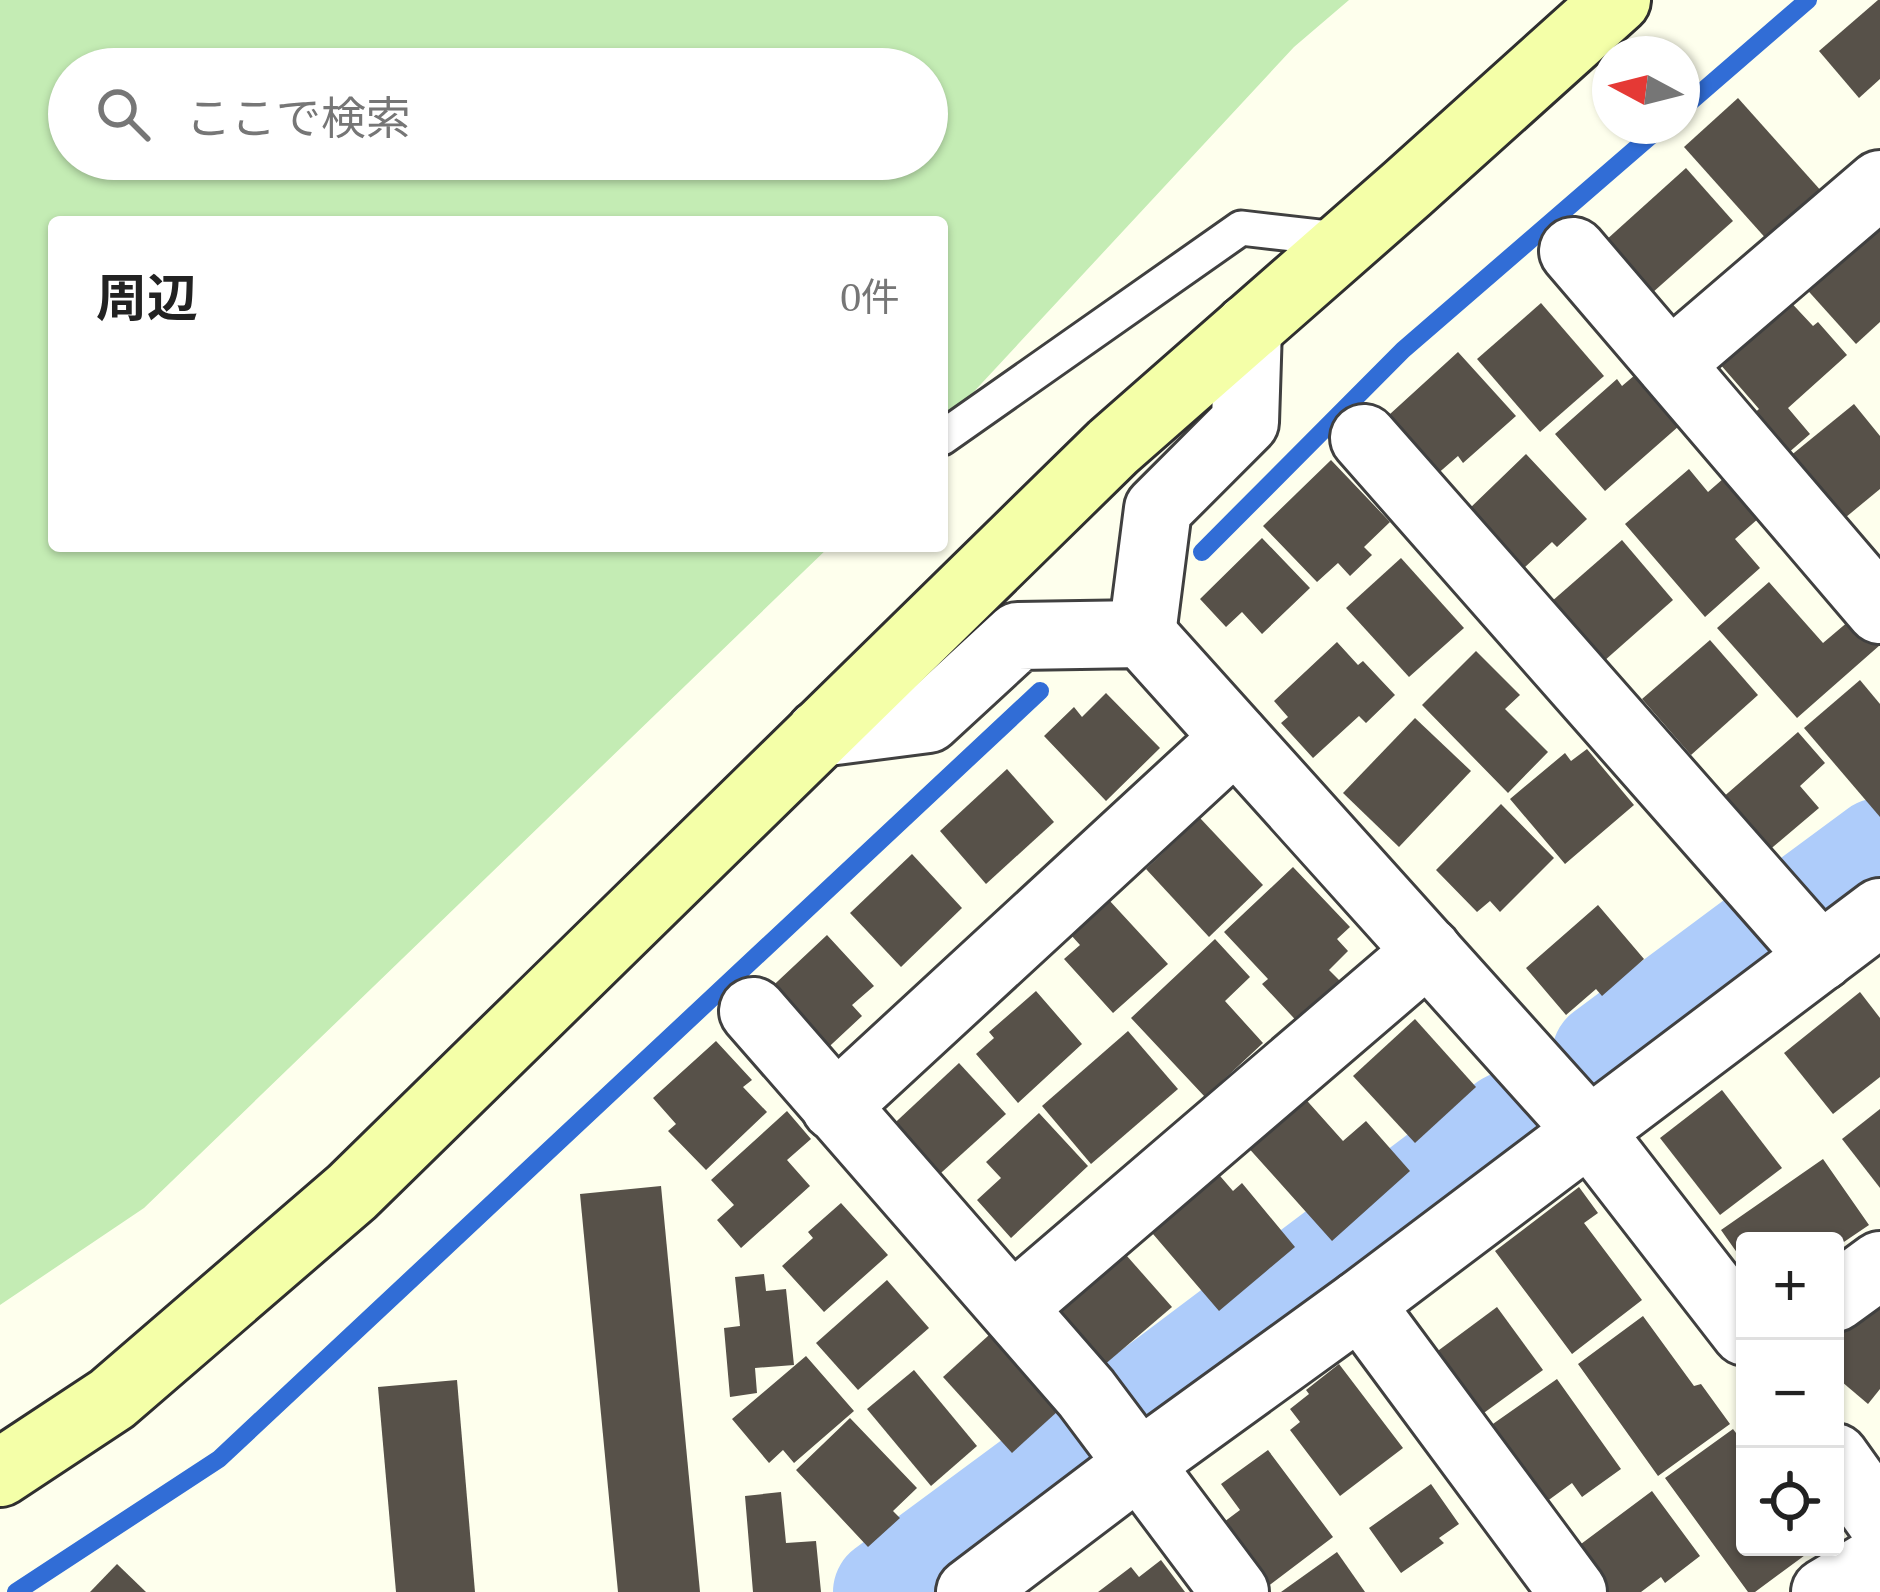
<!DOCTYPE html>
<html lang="ja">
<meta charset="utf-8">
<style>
:root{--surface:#fff;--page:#f6f6f6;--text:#222;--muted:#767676;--line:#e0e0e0}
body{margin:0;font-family:"PT Serif","Noto Sans JP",serif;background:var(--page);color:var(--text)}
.controls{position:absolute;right:36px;bottom:36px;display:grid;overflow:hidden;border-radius:12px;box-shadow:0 3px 9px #0004}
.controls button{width:108px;height:108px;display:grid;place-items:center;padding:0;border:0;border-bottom:3px solid var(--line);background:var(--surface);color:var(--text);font:60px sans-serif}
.compass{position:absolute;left:1592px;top:36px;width:108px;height:108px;border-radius:50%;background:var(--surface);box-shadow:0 3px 9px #0004;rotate:277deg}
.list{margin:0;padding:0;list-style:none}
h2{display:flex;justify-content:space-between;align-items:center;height:156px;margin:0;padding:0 48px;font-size:51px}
h2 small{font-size:39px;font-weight:400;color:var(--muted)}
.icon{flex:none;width:66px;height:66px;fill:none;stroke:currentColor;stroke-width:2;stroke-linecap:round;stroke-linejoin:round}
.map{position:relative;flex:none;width:1880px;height:1592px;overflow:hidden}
.search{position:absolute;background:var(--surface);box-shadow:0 3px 9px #0004;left:48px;top:48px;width:900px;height:132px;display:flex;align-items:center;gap:30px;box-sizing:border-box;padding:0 42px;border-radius:66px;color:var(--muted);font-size:45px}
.panel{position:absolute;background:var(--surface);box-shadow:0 3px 9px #0004;left:48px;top:216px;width:900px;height:336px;border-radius:12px}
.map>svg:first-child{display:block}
</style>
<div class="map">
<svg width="1880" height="1592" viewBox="0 0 1880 1592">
<rect width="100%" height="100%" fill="#feffed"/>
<path fill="#c4ecb4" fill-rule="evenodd" d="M0,0H1349L1294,47L942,426V222H54V546H830L144,1208L0,1305ZM69,69H927V159H69Z"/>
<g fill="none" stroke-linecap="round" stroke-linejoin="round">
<g stroke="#316dd6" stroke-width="18">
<path d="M1682,109L1808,0"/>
<path d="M1202,552L1403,350L1662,126"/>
<path d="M16,1592L219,1459L1040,691"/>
</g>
<g stroke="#aeccfa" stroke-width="108">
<path d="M1815,900L1880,852"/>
<path d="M1606,1055L1762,939"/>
<path d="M1137,1406L1510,1125"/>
<path d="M887,1592L1087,1444"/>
</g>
</g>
<g fill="#575149">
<path d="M1878,0H1880V79L1859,98L1819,51Z"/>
<path d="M1738,98L1823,193L1769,242L1684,147Z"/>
<path d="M1686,168L1733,221L1652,293L1605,241Z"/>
<path d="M1880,213V322L1856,344L1802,284Z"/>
<path d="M1784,295L1813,326L1818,322L1847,355L1788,408L1810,434L1779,461L1745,421L1759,409L1713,356Z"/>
<path d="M1541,303L1604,376L1540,432L1477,359Z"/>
<path d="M1458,352L1516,416L1463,463L1458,456L1428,482L1378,425Z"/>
<path d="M1635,375L1679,426L1605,491L1555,434L1617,379L1622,386Z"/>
<path d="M1854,404L1880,436V489L1840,522L1789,457Z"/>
<path d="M1526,454L1587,519L1557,547L1552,542L1523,569L1468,510Z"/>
<path d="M1331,460L1390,522L1364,547L1372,555L1350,576L1338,563L1317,582L1263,526Z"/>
<path d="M1689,469L1708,492L1724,478L1759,518L1735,539L1760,568L1705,617L1625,524Z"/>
<path d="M1262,538L1310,588L1262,634L1242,612L1226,627L1200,599Z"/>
<path d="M1622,540L1673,600L1595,669L1543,609Z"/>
<path d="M1401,558L1464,628L1409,677L1346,608Z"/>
<path d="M1769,582L1823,643L1856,615L1880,643V645L1797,718L1717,628Z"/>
<path d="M1710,640L1758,695L1691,755L1642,699Z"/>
<path d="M1337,642L1358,665L1363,661L1395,695L1366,723L1359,716L1313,758L1281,723L1288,717L1274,701Z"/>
<path d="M1476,651L1520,695L1505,709L1548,752L1508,793L1422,705Z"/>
<path d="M1860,680L1880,704V817L1804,728Z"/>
<path d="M1106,693L1160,748L1106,801L1044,736L1074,707L1082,717Z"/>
<path d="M1415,718L1471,771L1399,847L1343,793Z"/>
<path d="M1798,732L1825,763L1800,786L1819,808L1767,852L1721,799Z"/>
<path d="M1587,749L1634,805L1565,864L1510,799L1565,753L1571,761Z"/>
<path d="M1007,769L1054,822L986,884L940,831Z"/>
<path d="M1501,804L1554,858L1500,912L1490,901L1477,912L1436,870Z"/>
<path d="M1200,818L1263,885L1209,937L1146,869Z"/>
<path d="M912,854L962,908L901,967L850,913Z"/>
<path d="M1293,867L1350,927L1337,939L1348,951L1329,970L1349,990L1305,1030L1262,984L1268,979L1224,932Z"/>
<path d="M1109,900L1168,964L1113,1013L1064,959L1080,945L1071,935Z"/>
<path d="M1598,905L1644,959L1602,996L1596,989L1566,1015L1526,968Z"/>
<path d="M827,935L874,986L852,1005L862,1016L818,1057L762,996Z"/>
<path d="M1215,939L1250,977L1225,1001L1263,1043L1205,1097L1131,1018Z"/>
<path d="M1036,991L1082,1044L1018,1103L976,1054L994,1038L989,1032Z"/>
<path d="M1860,992L1880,1018V1077L1833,1114L1784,1053Z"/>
<path d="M1415,1019L1476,1087L1415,1143L1353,1076Z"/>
<path d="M1128,1031L1178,1089L1091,1164L1042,1106Z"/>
<path d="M716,1041L752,1080L743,1087L767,1112L706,1170L668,1131L676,1124L653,1098Z"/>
<path d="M959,1063L1006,1114L931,1182L884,1133Z"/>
<path d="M1722,1090L1782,1168L1720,1215L1660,1138Z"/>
<path d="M1301,1094L1343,1141L1366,1121L1410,1171L1332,1241L1245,1144Z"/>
<path d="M1880,1109V1188L1842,1139Z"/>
<path d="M787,1111L811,1139L787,1160L810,1186L741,1248L717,1220L734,1205L711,1180Z"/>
<path d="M1039,1113L1088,1166L1011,1238L977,1200L1001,1178L986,1162Z"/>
<path d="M1823,1159L1869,1225L1835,1248V1241H1745V1264L1721,1230Z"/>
<path d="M1208,1162L1233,1191L1242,1183L1295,1247L1219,1311L1141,1220Z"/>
<path d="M661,1186L700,1592H618L580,1194Z"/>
<path d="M1579,1187L1598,1213L1584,1223L1642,1300L1572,1354L1495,1251Z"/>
<path d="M841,1203L888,1255L824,1312L782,1266L813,1238L808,1232Z"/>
<path d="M1119,1247L1172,1307L1103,1366L1050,1306Z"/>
<path d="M764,1274L766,1291L786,1289L794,1365L755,1368L757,1393L730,1397L724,1328L740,1326L735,1277Z"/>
<path d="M887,1280L929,1328L858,1390L816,1343Z"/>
<path d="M1880,1289V1389L1868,1404L1835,1376V1342Z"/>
<path d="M1497,1307L1543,1370L1481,1415L1435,1353Z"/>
<path d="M1643,1316L1694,1386L1701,1384L1730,1424L1658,1476L1578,1364Z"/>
<path d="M1000,1325L1069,1401L1012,1453L943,1377Z"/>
<path d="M806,1356L854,1411L794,1463L783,1450L769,1463L732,1419Z"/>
<path d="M1339,1364L1403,1448L1340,1496L1290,1430L1300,1422L1290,1409L1309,1394L1306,1390Z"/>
<path d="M914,1370L977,1446L931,1486L867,1409Z"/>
<path d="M1557,1379L1621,1469L1582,1497L1572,1483L1546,1502L1490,1426Z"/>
<path d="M457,1380L475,1592H396L378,1387Z"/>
<path d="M850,1418L917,1488L893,1511L900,1518L868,1547L796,1470Z"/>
<path d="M1733,1429L1745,1445V1547H1816L1755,1592H1748L1665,1478Z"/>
<path d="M1268,1450L1333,1537L1263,1590L1216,1528L1240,1510L1221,1484Z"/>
<path d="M1431,1484L1459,1524L1439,1538L1444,1543L1401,1573L1369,1528Z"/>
<path d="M1652,1491L1700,1556L1665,1583L1661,1577L1641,1592H1602L1586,1571L1595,1564L1581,1544Z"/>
<path d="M781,1492L786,1543L816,1541L821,1592H753L745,1496Z"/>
<path d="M1337,1552L1365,1592H1281Z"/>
<path d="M1161,1560L1185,1592H1098L1131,1567L1139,1577Z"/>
<path d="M117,1564L146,1592H90Z"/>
</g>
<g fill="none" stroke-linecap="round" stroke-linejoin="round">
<defs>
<path id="lane" d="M942,438L1241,228L1346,240"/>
<g id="street">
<path d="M1573,251L1880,610"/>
<path d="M1670,364L1880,184"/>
<path d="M1364,438L1821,957"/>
<path d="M1142,634L1158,509L1245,422L1248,328"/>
<path d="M820,733L928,719L1018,636L1142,634L1590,1132L1745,1332"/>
<path d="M753,1011L1086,1393L1235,1592"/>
<path d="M835,1107L1235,738"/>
<path d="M1835,1298L1880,1265"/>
<path d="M1360,1304L1573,1592"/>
<path d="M1013,1307L1428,951"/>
<path d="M1835,1457L1880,1520"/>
<path d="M970,1592L1139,1464L1360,1304L1880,912"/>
<path d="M1825,1592L1880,1559"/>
</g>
<path id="secondary" d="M0,1473L112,1399L352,1192L1113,447L1407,189L1617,0"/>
</defs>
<use href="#lane" stroke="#404040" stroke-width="39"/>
<use href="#street" stroke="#404040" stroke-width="72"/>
<use href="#secondary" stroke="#2f2f2f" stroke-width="72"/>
<use href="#lane" stroke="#fff" stroke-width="33"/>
<use href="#street" stroke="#fff" stroke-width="66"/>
<use href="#secondary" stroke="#f4ffa8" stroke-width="66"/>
</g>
</svg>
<div class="controls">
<button>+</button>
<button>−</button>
<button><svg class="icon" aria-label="locate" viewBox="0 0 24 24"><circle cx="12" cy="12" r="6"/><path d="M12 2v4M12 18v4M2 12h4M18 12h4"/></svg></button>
</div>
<svg class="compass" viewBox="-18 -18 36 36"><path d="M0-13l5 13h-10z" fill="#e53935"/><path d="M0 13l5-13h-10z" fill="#767676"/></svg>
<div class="search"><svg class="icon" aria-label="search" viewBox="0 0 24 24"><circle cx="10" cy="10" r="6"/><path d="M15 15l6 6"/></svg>ここで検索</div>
<section class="panel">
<h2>周辺<small>0件</small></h2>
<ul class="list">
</ul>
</section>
</div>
